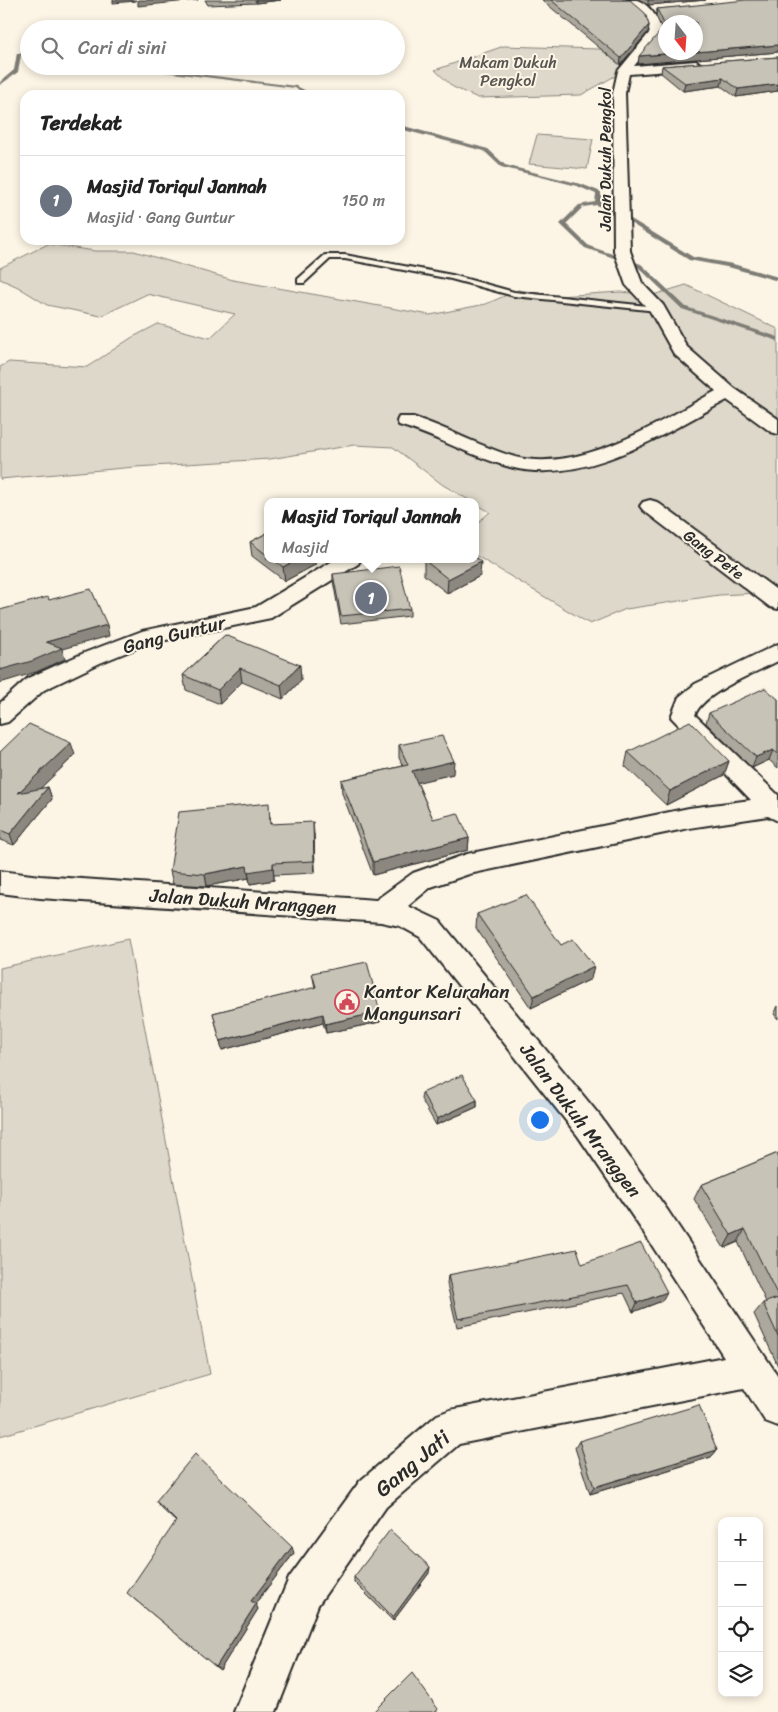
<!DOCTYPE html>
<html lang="id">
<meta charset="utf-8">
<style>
:root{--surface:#fff;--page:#f6f6f6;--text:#222;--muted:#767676;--line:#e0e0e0;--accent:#b45309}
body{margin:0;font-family:Sriracha,sans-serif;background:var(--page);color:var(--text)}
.controls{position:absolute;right:15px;bottom:15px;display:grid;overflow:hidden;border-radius:10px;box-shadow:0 2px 8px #0003}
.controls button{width:45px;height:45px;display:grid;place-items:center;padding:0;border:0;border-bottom:1px solid var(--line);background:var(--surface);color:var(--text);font:25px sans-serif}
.compass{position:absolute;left:658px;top:15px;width:45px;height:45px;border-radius:50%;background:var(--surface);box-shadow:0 2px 8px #0003;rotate:163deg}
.you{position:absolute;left:539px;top:1119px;width:18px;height:18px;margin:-12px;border:4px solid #fff;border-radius:50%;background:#1a73e8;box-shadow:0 0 0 8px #1a73e833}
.badge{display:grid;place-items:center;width:32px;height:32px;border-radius:50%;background:var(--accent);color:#fff;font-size:16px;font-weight:700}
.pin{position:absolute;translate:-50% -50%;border:2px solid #fff;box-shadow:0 1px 5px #0006}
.popup{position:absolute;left:264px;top:498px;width:215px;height:65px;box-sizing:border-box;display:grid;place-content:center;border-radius:10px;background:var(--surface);filter:drop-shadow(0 1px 4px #0005);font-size:16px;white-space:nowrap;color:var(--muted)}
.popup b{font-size:19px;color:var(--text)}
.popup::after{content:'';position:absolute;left:50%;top:100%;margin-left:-10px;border:10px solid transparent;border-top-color:var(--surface)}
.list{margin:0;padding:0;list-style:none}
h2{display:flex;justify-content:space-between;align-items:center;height:65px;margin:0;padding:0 20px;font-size:21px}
h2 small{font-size:16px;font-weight:400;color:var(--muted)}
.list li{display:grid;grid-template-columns:32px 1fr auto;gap:15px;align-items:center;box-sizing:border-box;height:90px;padding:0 20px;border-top:1px solid var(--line)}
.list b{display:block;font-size:19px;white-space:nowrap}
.list p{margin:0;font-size:16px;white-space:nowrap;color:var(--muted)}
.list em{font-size:16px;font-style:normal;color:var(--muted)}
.icon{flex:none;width:28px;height:28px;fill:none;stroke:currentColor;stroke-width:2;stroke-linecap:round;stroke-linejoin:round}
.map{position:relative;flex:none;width:778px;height:1712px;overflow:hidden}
.search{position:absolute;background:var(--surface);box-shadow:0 2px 8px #0003;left:20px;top:20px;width:385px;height:55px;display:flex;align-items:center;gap:12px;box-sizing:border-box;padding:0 18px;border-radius:28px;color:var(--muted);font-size:19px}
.panel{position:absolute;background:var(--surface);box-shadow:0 2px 8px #0003;left:20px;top:90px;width:385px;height:155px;border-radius:15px}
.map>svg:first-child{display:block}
</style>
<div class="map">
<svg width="778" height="1712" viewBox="0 0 778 1712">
<rect width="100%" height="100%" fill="#fcf5e5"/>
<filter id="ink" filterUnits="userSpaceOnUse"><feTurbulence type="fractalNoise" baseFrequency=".02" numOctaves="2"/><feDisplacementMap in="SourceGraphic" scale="10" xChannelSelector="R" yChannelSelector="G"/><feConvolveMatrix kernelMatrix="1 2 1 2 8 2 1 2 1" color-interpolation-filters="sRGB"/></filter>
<g filter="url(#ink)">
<g fill="#ded8ca" stroke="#84827a">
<path d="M504,46L629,50L615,76L581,95L478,98L453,87L435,70Z"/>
<path d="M537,135L593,139L587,169L529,164Z"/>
<path d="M48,244L95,251H134L233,280L430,315L486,304L518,290L558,296L620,292L653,295L686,285L778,329V592L719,595L626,609L590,624L475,555V525L490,512L443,485L393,447L354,445L270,459L135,467L0,479V367L9,362L87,367L131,338L158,324L210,338L235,314L147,294L101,316L47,305L18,287L0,279V268Z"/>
<path d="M128,939L210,1374L0,1436V968Z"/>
</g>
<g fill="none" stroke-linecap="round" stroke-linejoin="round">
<g fill="#7d7b74" fill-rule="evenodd">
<path d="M17,53H29V55H21L18,72L0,85V82L14,70Z"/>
<path d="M149,66H154L157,69L296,86L315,95H309L295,88L156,71Z"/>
<path d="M400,125L488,149L505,165L581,184L601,192V202L616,212V214H612L597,205L583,207L566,224L589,246L641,264L686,307L778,337V341L682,309L637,266L585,248L560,224L579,205L595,202L596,194L577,186L501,167L484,151L400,129Z"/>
<path d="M627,219H631L693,257L733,264L778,277V281L732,268L689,260L627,221Z"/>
</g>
<defs>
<path id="service" d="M325,255H345L452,275L514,292L657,307L661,309L657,311L514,296L451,279L345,259H330L304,283H298V279Z"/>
<g id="minor">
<path d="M624,0C628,0 634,0 637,0C649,4 660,20 662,32L634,66L696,61L702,65L696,69L629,74L625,93L630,251L642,283L663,305L687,347L734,388L778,419V434L771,432L727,400C665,433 584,487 510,467C472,457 437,436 399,425L397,421L399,417H413C448,428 480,447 515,457C582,474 660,421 716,391L674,354L650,311L626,285L614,251L613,93L618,71L650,32L646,19Z"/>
<path d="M650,500L657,502L778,591V609L770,607L643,510L640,506L643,502Z"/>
<path d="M336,559H361L358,564L271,618L147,644L100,663L44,690L8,722L0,724V703L28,678L84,653L142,631L256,607Z"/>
<path d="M778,644V661C757,672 702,693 695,715L778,795V821L768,816L689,828L469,874L431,887L408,906L440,921L600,1116L668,1211L778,1376V1426L765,1421L744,1388L459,1444L386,1507L318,1605L276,1712H234L289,1578L360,1481L437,1415L450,1410L724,1357L644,1233L578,1136L420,937L400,926L381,922L40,898L0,893V871L40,876L376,900L413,873L467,854L689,808L751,800L671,717L679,697L695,684Z"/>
</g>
</defs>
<use href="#service" stroke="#2b2b2b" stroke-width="4"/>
<use href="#minor" stroke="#2b2b2b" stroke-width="4"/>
<use href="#service" fill="#fcf5e5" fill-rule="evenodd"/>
<use href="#minor" fill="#fcf5e5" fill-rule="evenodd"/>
</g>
<g fill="#aca89d" stroke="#2b2b2b">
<path d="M205,0H281L256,3L208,5Z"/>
<path d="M542,0H630L649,25L648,32L620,65Z"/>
<path d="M640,0H706L648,5Z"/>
<path d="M778,0V52L638,64L662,29L656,16L657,9Z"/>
<path d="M778,57V91L736,97L721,86L683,91L661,73L662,66Z"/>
<path d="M267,533V559H315V565L285,581L252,556L250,542Z"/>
<path d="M424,560L480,576L447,593L424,575Z"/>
<path d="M333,574L410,609V616L341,624L333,581Z"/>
<path d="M225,635L301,680L283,699L242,682L220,704L186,690L183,675Z"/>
<path d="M778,699V768L769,760L752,768L706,723L709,713Z"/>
<path d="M399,745L453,774L417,782L433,819L469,838L468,850L373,875L342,793L341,780L403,766L399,758Z"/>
<path d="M0,752L75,755L39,789L48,787L52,799L14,845L0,840Z"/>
<path d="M628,752L729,761L724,775L666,805L625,766Z"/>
<path d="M270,816L271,824L314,834L315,873L274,875V880L250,884L249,878L207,886L173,884L170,871Z"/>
<path d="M477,914L561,945L591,979L531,1008L476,928Z"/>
<path d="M312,973L380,1012V1022L326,1033L323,1023L222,1050L213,1013L315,988Z"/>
<path d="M778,1006V1019L774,1014Z"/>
<path d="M422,1093L477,1100V1107L436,1125L421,1099Z"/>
<path d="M778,1153V1366L754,1314L763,1303L766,1302L738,1242L724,1248L694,1199L701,1185Z"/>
<path d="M582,1264L662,1301L633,1312L624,1293L457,1327L447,1284L448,1275Z"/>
<path d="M579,1441L717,1450L711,1457L590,1494L575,1448Z"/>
<path d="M156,1501L294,1553L255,1604L258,1609L220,1670L133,1598L176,1522L161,1508Z"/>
<path d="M429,1573L393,1621L354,1582V1577Z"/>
</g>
<g fill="#8c8880" stroke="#2b2b2b">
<path d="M113,0H136V1L113,3Z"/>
<path d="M138,0H198L138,6Z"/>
<path d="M256,0H281L256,3Z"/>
<path d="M648,0H706L648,5Z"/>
<path d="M649,25L648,32L620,65L621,58Z"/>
<path d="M778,45V52L638,64L639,56L696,52Z"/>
<path d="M723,78L721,86L683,91L685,83Z"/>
<path d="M778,84V91L736,97L738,89Z"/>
<path d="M298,559H315V565L285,581L283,567Z"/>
<path d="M481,562L480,576L447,593L448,579Z"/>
<path d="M107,625L109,636L62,649L65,659L36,672L0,683V670L46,642Z"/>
<path d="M300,665L301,680L283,699L281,685Z"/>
<path d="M240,668L242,682L220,704L218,690Z"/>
<path d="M71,743L75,755L23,805L18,793Z"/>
<path d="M773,750L769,760L752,768L756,757Z"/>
<path d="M454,761L453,774L411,784L412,771Z"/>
<path d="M729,761L724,775L666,805L670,791Z"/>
<path d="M48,787L52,799L14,845L10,834Z"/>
<path d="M313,822L314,834L315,873L314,861Z"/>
<path d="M469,838L468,850L373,875V862Z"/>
<path d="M273,863L274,880L250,884L248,872Z"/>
<path d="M247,866L249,878L207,886L205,874Z"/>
<path d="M594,966L591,979L531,1008L534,996Z"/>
<path d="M380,1012V1022L326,1033L325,1024Z"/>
<path d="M323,1014V1023L222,1050L220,1041Z"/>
<path d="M477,1100V1107L436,1125L437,1119Z"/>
<path d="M745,1229L738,1242L724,1248L731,1235Z"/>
<path d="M667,1292L662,1301L633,1312L637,1303Z"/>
<path d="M717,1450L711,1457L590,1494L594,1487Z"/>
<path d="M292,1547L294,1553L254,1605L251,1601Z"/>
<path d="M430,1567L429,1573L393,1621V1617Z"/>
<path d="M256,1604L258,1609L220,1670L216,1667Z"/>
</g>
<g fill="#c8c3b7" stroke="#2b2b2b">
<path d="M551,0H630L645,13L649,25L621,58Z"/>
<path d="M746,0H778V45L696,52V22H666V52H688L639,56L665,26L657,9Z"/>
<path d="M778,57V84L738,89L723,78L685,83L662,66Z"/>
<path d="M267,533V555L250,542Z"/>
<path d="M475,557L481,562L448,579L424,560L426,559H475Z"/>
<path d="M273,559H298L283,567Z"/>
<path d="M399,566L410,609L341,616L333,574Z"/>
<path d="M91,589L107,625L46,642L62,648L32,661L0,670V610L48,597L49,600Z"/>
<path d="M225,635L300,665L281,685L240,668L218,690L183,675Z"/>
<path d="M765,688L778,699V754L773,750L756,757L709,713Z"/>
<path d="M690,721L729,761L670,791L628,752Z"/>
<path d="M29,724L71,743L18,793L48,787L10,834L0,830V752Z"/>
<path d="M442,736L454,761L412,771L433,819L458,813L469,838L373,862L341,780L408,765L399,745Z"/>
<path d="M269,803L270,824L313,822L314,861L273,863V868L248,872L247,866L205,874L170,871L179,812Z"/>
<path d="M526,895L561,945L573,939L594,966L534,996L477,914Z"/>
<path d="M367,962L380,1012L325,1024L323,1014L220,1041L213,1013L316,987L312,973Z"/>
<path d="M462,1075L477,1100L437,1119L422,1093Z"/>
<path d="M778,1153V1296L745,1229L731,1235L701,1185Z"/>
<path d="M641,1243L667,1292L637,1303L628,1285L458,1319L448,1275L577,1249L582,1264Z"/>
<path d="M778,1298V1336L763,1303Z"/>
<path d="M699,1405L717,1450L594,1487L579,1441Z"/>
<path d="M195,1454L292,1547L251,1601L256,1604L216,1667L127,1593L176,1521L156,1501Z"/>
<path d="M390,1530L430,1567L393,1617L354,1577Z"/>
<path d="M412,1673L438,1709L436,1712H373Z"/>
</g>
</g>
<defs>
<symbol id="civic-ring" viewBox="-11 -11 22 22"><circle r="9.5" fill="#fcf5e5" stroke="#d1495b" stroke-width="1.5"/><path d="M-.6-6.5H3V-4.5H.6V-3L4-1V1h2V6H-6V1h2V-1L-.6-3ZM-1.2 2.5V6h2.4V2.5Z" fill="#d1495b"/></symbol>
</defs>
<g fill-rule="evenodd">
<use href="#civic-ring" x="333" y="988" width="28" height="28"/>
</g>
<g text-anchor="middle" stroke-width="4" stroke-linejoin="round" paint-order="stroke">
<g font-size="16" fill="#585653" stroke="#fcf5e5">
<text x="508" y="68">Makam Dukuh<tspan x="508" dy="18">Pengkol</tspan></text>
</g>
<g font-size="16" fill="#2b2b2b" stroke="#fcf5e5">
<text transform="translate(605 159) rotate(-90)" y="6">Jalan Dukuh Pengkol</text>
<text transform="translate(714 554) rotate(37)" y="6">Gang Pete</text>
</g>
<g font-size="19" fill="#2b2b2b" stroke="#fcf5e5">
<text transform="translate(174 634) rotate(-14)" y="7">Gang Guntur</text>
<text transform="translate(243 901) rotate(4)" y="7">Jalan Dukuh Mranggen</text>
<text transform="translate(581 1120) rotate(53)" y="7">Jalan Dukuh Mranggen</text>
</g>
<g font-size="19" fill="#2b2b2b" stroke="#fcf5e5" text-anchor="start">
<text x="364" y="998">Kantor Kelurahan<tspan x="364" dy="22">Mangunsari</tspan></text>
</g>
<g font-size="22" fill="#2b2b2b" stroke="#fcf5e5">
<text transform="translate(412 1463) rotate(-40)" y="8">Gang Jati</text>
</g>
</g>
</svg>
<div class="controls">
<button>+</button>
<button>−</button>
<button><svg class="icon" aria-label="locate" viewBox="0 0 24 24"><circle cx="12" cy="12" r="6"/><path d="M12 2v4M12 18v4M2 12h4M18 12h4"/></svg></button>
<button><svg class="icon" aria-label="layers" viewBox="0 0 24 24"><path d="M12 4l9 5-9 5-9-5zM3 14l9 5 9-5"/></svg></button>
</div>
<svg class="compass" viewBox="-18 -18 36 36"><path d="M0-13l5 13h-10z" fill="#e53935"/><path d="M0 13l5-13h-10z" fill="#767676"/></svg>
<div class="you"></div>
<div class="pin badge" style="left:371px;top:598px;background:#6b7280">1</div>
<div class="popup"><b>Masjid Toriqul Jannah</b>Masjid</div>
<div class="search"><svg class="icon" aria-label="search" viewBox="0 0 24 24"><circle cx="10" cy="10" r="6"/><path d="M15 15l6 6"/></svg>Cari di sini</div>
<section class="panel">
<h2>Terdekat<small></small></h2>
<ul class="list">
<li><span class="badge" style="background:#6b7280">1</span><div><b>Masjid Toriqul Jannah</b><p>Masjid · Gang Guntur</p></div><em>150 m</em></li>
</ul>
</section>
</div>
